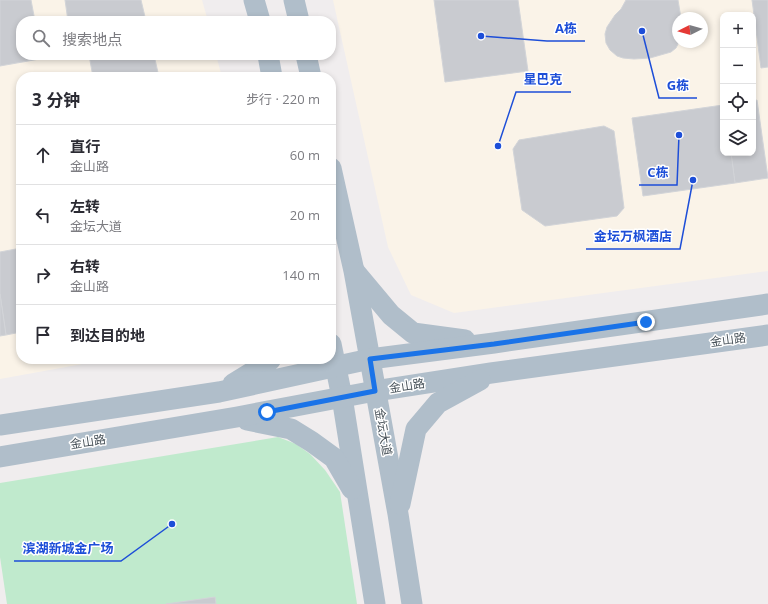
<!DOCTYPE html>
<html lang="zh">
<meta charset="utf-8">
<style>
:root{--surface:#fff;--page:#f2f2f3;--text:#2b2b33;--muted:#7c7c81;--line:#e1e1e2}
body{margin:0;font-family:"Open Sans","Noto Sans SC",sans-serif;background:var(--page);color:var(--text)}
.controls{position:absolute;right:12px;top:12px;display:grid;overflow:hidden;border-radius:8px;box-shadow:0 2px 6px #0003}
.controls button{width:36px;height:36px;display:grid;place-items:center;padding:0;border:0;border-bottom:1px solid var(--line);background:var(--surface);color:var(--text);font:20px sans-serif}
.compass{position:absolute;left:672px;top:12px;width:36px;height:36px;border-radius:50%;background:var(--surface);box-shadow:0 2px 6px #0003;rotate:264deg}
.stop{position:absolute;width:12px;height:12px;margin:-9px;border:3px solid #1a73e8;border-radius:50%;background:#fff}
.stop.end{background:#1a73e8;border-color:#fff;box-shadow:0 1px 4px #0008}
.list{margin:0;padding:0;list-style:none}
h2{display:flex;justify-content:space-between;align-items:center;height:52px;margin:0;padding:0 16px;font-size:17px}
h2 small{font-size:13px;font-weight:400;color:var(--muted)}
.list li{display:grid;grid-template-columns:26px 1fr auto;gap:12px;align-items:center;box-sizing:border-box;height:60px;padding:0 16px;border-top:1px solid var(--line)}
.list b{display:block;font-size:15px;white-space:nowrap}
.list p{margin:0;font-size:13px;white-space:nowrap;color:var(--muted)}
.list em{font-size:13px;font-style:normal;color:var(--muted)}
.icon{flex:none;width:22px;height:22px;fill:none;stroke:currentColor;stroke-width:2;stroke-linecap:round;stroke-linejoin:round}
.map{position:relative;flex:none;width:768px;height:604px;overflow:hidden}
.search{position:absolute;background:var(--surface);box-shadow:0 2px 6px #0003;left:16px;top:16px;width:320px;height:44px;display:flex;align-items:center;gap:10px;box-sizing:border-box;padding:0 14px;border-radius:16px;color:var(--muted);font-size:15px}
.panel{position:absolute;background:var(--surface);box-shadow:0 2px 6px #0003;left:16px;top:72px;width:320px;height:292px;border-radius:16px}
.map>svg:first-child{display:block}
</style>
<div class="map">
<svg width="768" height="604" viewBox="0 0 768 604">
<rect width="100%" height="100%" fill="#f0edee"/>
<g fill="#faf3e8" fill-rule="evenodd">
<path d="M0,0H202L208,21H21V55H216L222,77H21V359H110L0,379Z"/>
<path d="M333,0H768V271L454,313L411,295L388,247ZM723,15H753V153H723ZM678,18H702V42H678Z"/>
</g>
<path fill="#c0eacd" d="M278,437L296,444L310,454L325,470L340,492L357,604H7L0,557V483Z"/>
<g fill="#c9cbd0" stroke="#d2d4d8">
<path d="M0,0H31L35,21H21V55H62L0,66Z"/>
<path d="M65,0H141L146,21H68Z"/>
<path d="M434,0H518L528,71L445,82Z"/>
<path d="M626,0H678L681,18H678V42H679L676,48L671,52L650,58L634,59L623,58L617,56L610,50L606,43L605,34L607,27L615,15L621,9Z"/>
<path d="M752,0H768V67L761,68Z"/>
<path d="M89,55H154L159,77H93Z"/>
<path d="M757,100L768,178L735,183L731,153H753V101Z"/>
<path d="M723,105V153H731L735,183L643,196L632,118Z"/>
<path d="M604,126L614,131L624,208L617,216L545,226L522,210L513,149L519,140Z"/>
<path d="M21,248V332L6,335L0,294V252Z"/>
<path d="M0,294L6,335L0,336Z"/>
<path d="M215,597L216,604H166Z"/>
</g>
<g fill="none" stroke-linecap="round" stroke-linejoin="round">
<g stroke="#b0beca" stroke-width="21">
<path d="M254,0L260,21"/>
<path d="M294,0L299,21"/>
<path d="M268,55L272,77"/>
<path d="M306,55L311,77"/>
<path d="M331,168L354,271L398,514L412,604"/>
<path d="M355,272L391,315L413,333L465,340"/>
<path d="M331,344L342,397L375,604"/>
<path d="M233,384L267,363L271,359"/>
<path d="M247,420L291,429L312,442L334,458L352,489"/>
<path d="M0,425L219,392L370,359L494,343L768,304"/>
<path d="M0,457L237,417L375,391L491,373L768,335"/>
<path d="M400,504L416,429L438,403L480,380"/>
</g>
</g>
<g fill="none" stroke-linecap="round" stroke-linejoin="round">
<path stroke="#1a73e8" stroke-width="5" d="M267,412L375,391L370,359L494,344L646,322"/>
</g>
<g text-anchor="middle" stroke-width="3" stroke-linejoin="round" paint-order="stroke">
<g font-size="12" fill="#485259" stroke="#fff">
<text transform="translate(728 340) rotate(-8)" y="4">金山路</text>
<text transform="translate(407 386) rotate(-9)" y="4">金山路</text>
<text transform="translate(383 432) rotate(80)" y="4">金坛大道</text>
<text transform="translate(88 442) rotate(-9)" y="4">金山路</text>
</g>
</g>
<path fill="none" stroke="#1d4ed8" stroke-width="1.5" d="M481 36L547 41H585M498 146L516 92H571M642 31L659 98H697M679 135L677 185H639M693 180L680 249H586M172 524L121 561H14"/>
<g fill="#1d4ed8" stroke="#fff" stroke-width="1.5">
<circle cx="481" cy="36" r="4"/>
<circle cx="498" cy="146" r="4"/>
<circle cx="642" cy="31" r="4"/>
<circle cx="679" cy="135" r="4"/>
<circle cx="693" cy="180" r="4"/>
<circle cx="172" cy="524" r="4"/>
</g>
<g font-size="13" text-anchor="middle" font-weight="bold" fill="#1d4ed8" stroke="#fff" stroke-width="3" stroke-linejoin="round" paint-order="stroke">
<text x="566" y="33">A栋</text>
<text x="543" y="84">星巴克</text>
<text x="678" y="90">G栋</text>
<text x="658" y="177">C栋</text>
<text x="633" y="241">金坛万枫酒店</text>
<text x="68" y="553">滨湖新城金广场</text>
</g>
</svg>
<div class="controls">
<button>+</button>
<button>−</button>
<button><svg class="icon" aria-label="locate" viewBox="0 0 24 24"><circle cx="12" cy="12" r="6"/><path d="M12 2v4M12 18v4M2 12h4M18 12h4"/></svg></button>
<button><svg class="icon" aria-label="layers" viewBox="0 0 24 24"><path d="M12 4l9 5-9 5-9-5zM3 14l9 5 9-5"/></svg></button>
</div>
<svg class="compass" viewBox="-18 -18 36 36"><path d="M0-13l5 13h-10z" fill="#e53935"/><path d="M0 13l5-13h-10z" fill="#7c7c81"/></svg>
<div class="stop" style="left:267px;top:412px"></div>
<div class="stop end" style="left:646px;top:322px"></div>
<div class="search"><svg class="icon" aria-label="search" viewBox="0 0 24 24"><circle cx="10" cy="10" r="6"/><path d="M15 15l6 6"/></svg>搜索地点</div>
<section class="panel">
<h2>3 分钟<small>步行 · 220 m</small></h2>
<ul class="list">
<li><svg class="icon" aria-label="ahead" viewBox="0 0 24 24"><path d="M12 20V5M6 11l6-6 6 6"/></svg><div><b>直行</b><p>金山路</p></div><em>60 m</em></li>
<li><svg class="icon" aria-label="left" viewBox="0 0 24 24"><path d="M17 20v-9H6M10 6l-5 5 5 5"/></svg><div><b>左转</b><p>金坛大道</p></div><em>20 m</em></li>
<li><svg class="icon" aria-label="right" viewBox="0 0 24 24"><path d="M7 20v-9h11M14 6l5 5-5 5"/></svg><div><b>右转</b><p>金山路</p></div><em>140 m</em></li>
<li><svg class="icon" aria-label="arrive" viewBox="0 0 24 24"><path d="M6 21V4h12l-3 4 3 4H6"/></svg><div><b>到达目的地</b></div></li>
</ul>
</section>
</div>
